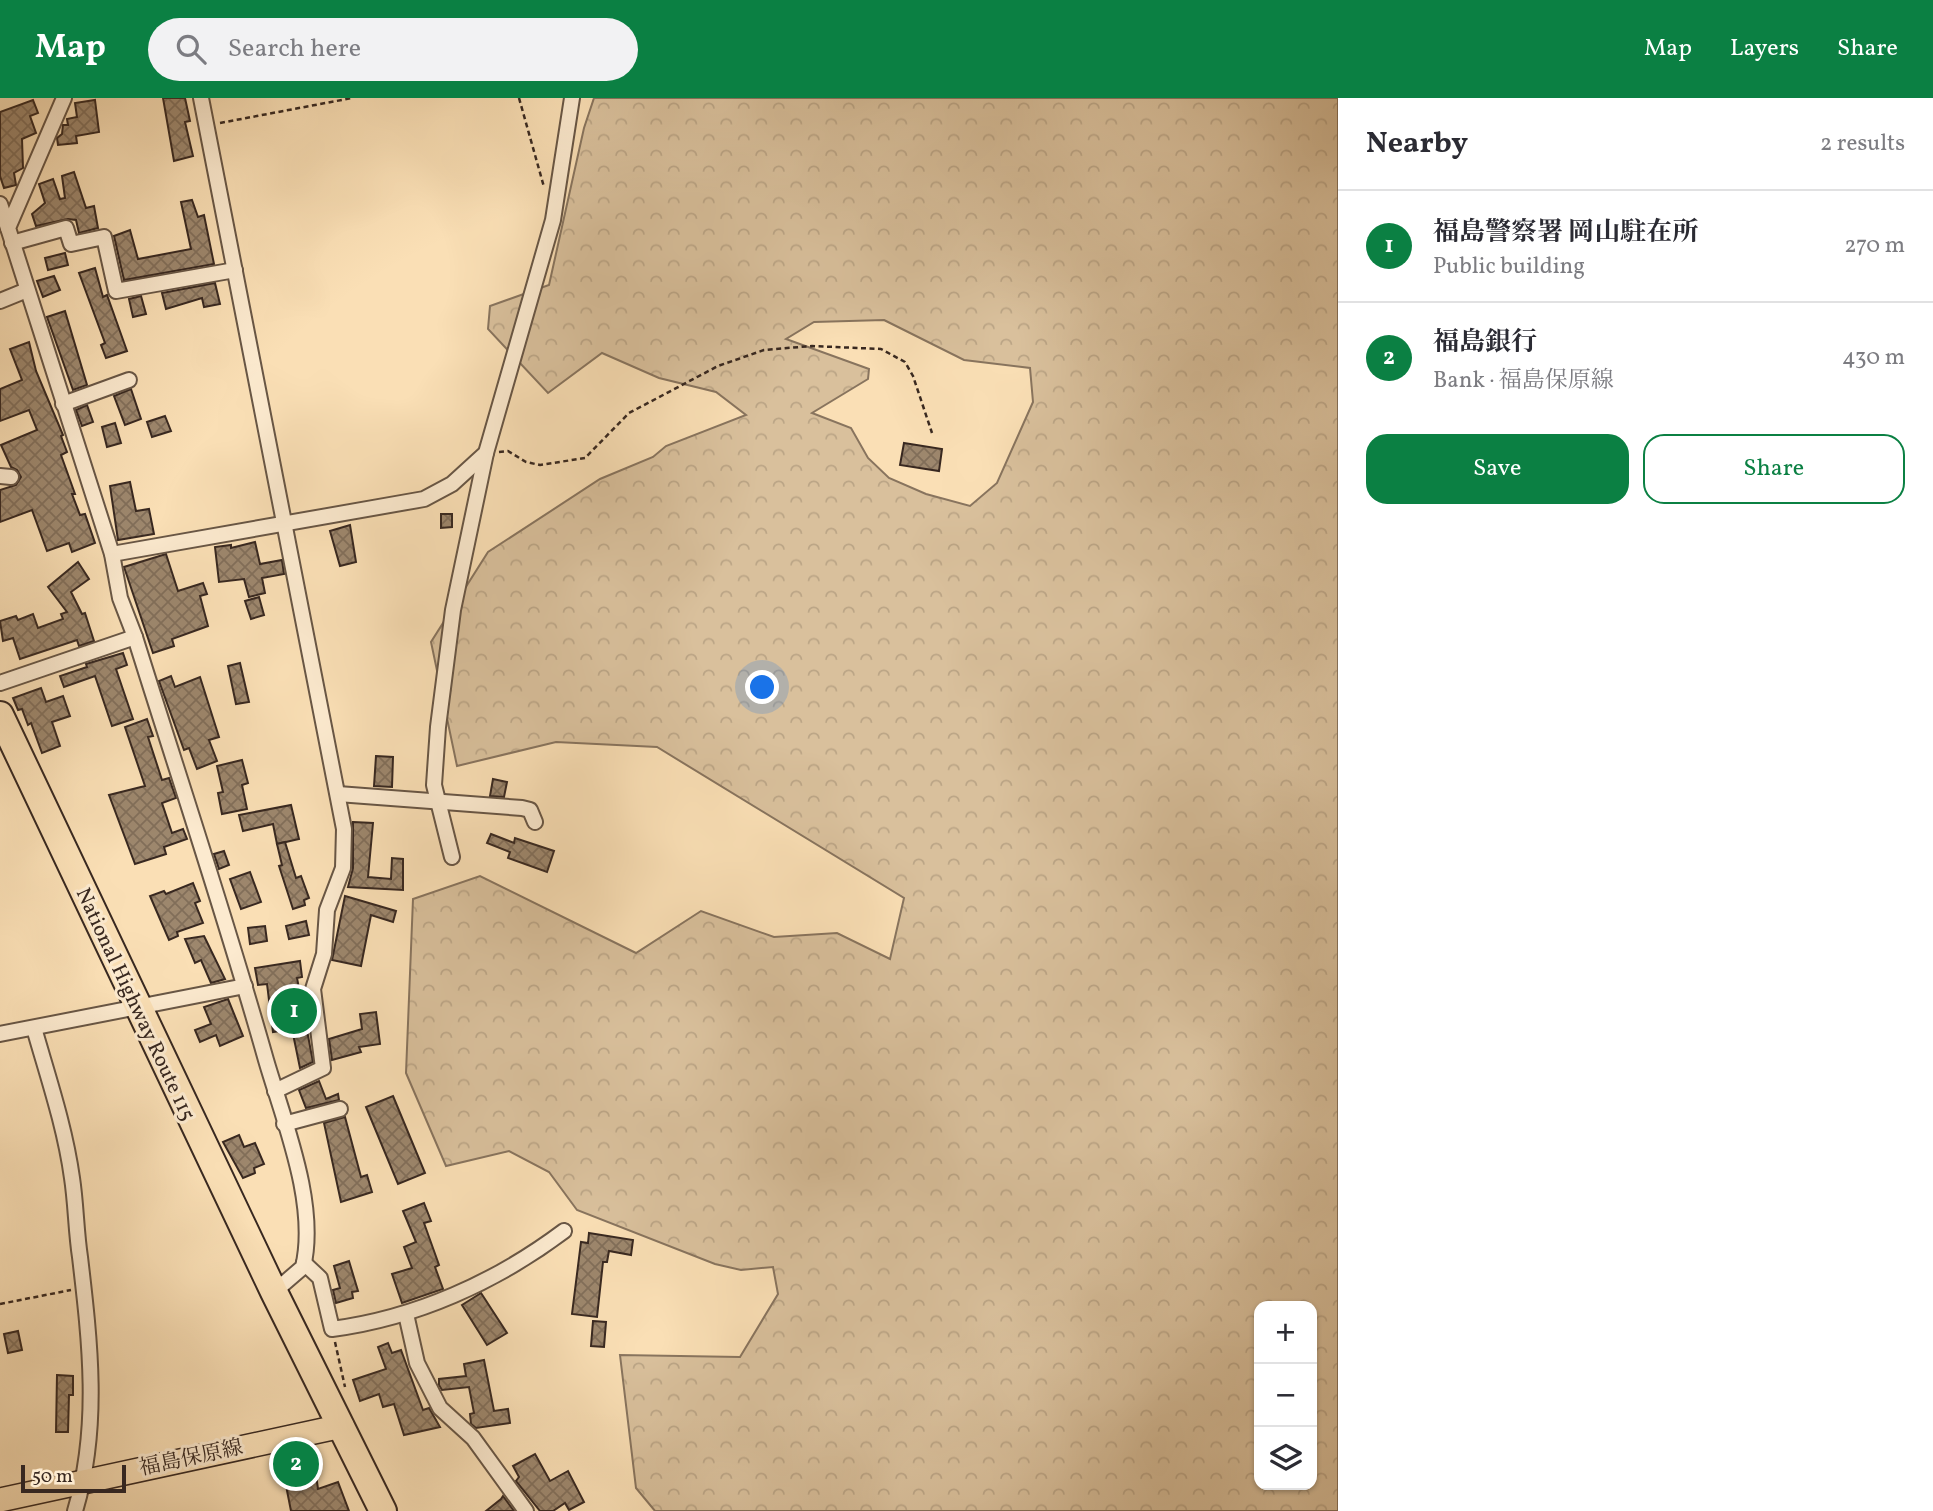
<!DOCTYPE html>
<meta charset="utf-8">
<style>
:root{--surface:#fff;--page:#f2f2f3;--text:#2b2b33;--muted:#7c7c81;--line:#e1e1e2;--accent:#0b8043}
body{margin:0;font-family:Vollkorn,"Noto Serif JP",serif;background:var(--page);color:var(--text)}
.controls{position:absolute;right:21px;bottom:21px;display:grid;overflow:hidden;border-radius:14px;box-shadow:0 2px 5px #0004}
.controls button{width:63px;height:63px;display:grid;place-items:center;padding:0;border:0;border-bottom:2px solid var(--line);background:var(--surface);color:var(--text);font:35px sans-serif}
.scale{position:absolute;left:21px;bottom:18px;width:105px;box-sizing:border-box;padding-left:7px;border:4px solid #382820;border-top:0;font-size:19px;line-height:24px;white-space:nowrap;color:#382820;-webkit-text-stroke:5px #fceacf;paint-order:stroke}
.you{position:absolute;left:763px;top:590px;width:24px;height:24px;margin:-18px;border:5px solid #fff;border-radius:50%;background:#1a73e8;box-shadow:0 0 0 10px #1a73e833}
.badge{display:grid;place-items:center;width:46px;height:46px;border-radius:50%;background:var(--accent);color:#fff;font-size:23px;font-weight:700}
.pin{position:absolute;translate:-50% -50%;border:4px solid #fff;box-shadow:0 2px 7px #0006}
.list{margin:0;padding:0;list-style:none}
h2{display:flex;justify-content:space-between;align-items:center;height:91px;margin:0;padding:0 28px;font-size:30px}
h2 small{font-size:23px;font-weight:400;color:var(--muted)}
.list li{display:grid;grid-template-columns:46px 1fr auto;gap:21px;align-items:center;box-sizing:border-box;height:112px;padding:0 28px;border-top:2px solid var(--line)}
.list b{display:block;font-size:26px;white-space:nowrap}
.list p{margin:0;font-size:23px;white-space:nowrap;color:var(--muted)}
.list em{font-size:23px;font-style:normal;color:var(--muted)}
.actions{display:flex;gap:14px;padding:21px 28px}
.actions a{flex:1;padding:16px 0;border:2px solid var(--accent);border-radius:21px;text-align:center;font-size:24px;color:var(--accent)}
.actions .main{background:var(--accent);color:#fff}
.icon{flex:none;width:38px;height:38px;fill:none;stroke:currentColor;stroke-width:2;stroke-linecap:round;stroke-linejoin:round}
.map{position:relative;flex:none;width:1338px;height:1413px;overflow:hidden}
header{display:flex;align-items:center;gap:42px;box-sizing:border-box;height:98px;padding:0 35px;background:var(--accent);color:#fff}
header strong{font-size:33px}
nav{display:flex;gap:38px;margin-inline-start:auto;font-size:24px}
.search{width:490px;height:63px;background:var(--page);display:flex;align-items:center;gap:18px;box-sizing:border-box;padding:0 24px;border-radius:38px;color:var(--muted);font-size:26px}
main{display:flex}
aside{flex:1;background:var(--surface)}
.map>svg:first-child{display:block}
</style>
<header>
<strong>Map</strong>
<div class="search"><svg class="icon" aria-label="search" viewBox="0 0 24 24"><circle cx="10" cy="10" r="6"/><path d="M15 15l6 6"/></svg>Search here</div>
<nav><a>Map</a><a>Layers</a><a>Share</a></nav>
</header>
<main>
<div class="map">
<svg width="1338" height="1413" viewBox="0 0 1338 1413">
<defs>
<pattern id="forest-crowns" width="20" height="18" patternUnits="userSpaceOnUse" patternTransform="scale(1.75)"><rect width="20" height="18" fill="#d9c09c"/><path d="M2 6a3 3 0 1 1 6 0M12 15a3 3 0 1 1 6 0" fill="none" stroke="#bba586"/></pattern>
<pattern id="building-cross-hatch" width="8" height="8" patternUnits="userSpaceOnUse" patternTransform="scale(1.75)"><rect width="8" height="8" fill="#9d876d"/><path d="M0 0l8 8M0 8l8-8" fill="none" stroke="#816e59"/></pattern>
</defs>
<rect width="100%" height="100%" fill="#fadfb5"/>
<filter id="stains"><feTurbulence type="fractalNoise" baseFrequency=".00286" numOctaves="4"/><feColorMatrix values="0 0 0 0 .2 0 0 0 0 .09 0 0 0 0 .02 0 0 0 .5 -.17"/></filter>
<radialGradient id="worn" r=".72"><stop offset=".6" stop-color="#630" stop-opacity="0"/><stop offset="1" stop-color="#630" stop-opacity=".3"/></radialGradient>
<path fill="url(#forest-crowns)" stroke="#88745e" stroke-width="2" fill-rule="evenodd" d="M594,0H1338V1413H655L636,1390L620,1257L740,1259L778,1196L773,1169L741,1172L715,1166L577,1112L549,1074L509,1053L446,1068L406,975L413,801L480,778L636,855L701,813L774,839L837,835L890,861L904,800L657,649L556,644L457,668L431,544L488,454L600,381L653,359L666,348L746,317L716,294L659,280L602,255L548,295L488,231L490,208L549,187L584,30ZM884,222L964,262L1030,270L1033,304L997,385L970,408L926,396L889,380L868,360L851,330L812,315L868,281L869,271L786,241L814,224ZM1259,1208H1312V1387H1259Z"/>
<g fill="url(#building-cross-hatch)" stroke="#382820" stroke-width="2">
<path d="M163,0H185L190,23L185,24L193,58L174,63Z"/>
<path d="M33,2L38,15L30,18L36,35L22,41L23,70L14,75L16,87L4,90L0,78V14Z"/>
<path d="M95,2L99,34L76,38L77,45L58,47L57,40L62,36L63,27H68L67,21L77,19L75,5Z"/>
<path d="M74,74L86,110L94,108L98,130L79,135L76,122L68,121L36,128L32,116L45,105L39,86L53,81L60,101L65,100L62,78Z"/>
<path d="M192,102L198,119L204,117L214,166L124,182L114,138L130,132L138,161L191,151L181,104Z"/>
<path d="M65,155L68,167L48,172L45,160Z"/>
<path d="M95,170L103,199L107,197L127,253L106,260L101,247L105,245L79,175Z"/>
<path d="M54,178L60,192L43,199L37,183Z"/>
<path d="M215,185L220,206L204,209L202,200L166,211L162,195Z"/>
<path d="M141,198L146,216L133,219L129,201Z"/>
<path d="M65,213L87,287L73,292L47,219Z"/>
<path d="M29,244L36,273L63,337L61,338L67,354L61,357L75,396H72L80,417L85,416L95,445L72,454L69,445L47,453L32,412L0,424V392L16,387L21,379L17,372L11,369L1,347L37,332L29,312L0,323V291L22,282L10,251Z"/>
<path d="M131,291L141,321L125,327L114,298Z"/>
<path d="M87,307L93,324L82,328L76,312Z"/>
<path d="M165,318L171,333L152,339L147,324Z"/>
<path d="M115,325L121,345L107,349L102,329Z"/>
<path d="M904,345L942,351L939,373L900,367Z"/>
<path d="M130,384L136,413L149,411L154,436L118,442L110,388Z"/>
<path d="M441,416H452V429L441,430Z"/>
<path d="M350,427L356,464L340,468L330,433Z"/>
<path d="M255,444L260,466L282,462L284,476L262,480L265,495L249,499L244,481L219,484L215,449L231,447V450Z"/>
<path d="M166,456L178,493L203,485L207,496L200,498L208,528L172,541L174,548L153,555L124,469Z"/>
<path d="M78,464L89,481L71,494L82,516L85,515L94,543L79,548L77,542L20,561L13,540L3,543L0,523L16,518L18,522L33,516L38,530L63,521L61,516L67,514L48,489Z"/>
<path d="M259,499L264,517L251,521L245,503Z"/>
<path d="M123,555L127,567L116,571L133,621L112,628L95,578L64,589L60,578L87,569L86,566Z"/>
<path d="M240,565L249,604L236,606L228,568Z"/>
<path d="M171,578L175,589L200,579L219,639L209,642L217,663L197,671L189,650L184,652L159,583Z"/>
<path d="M41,590L46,604L63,598L70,618L52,624L60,648L42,655L31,625L28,627L22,611L18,612L13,600Z"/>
<path d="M147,621L153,638L148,639L162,682L169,680L176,700L162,705L172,735L183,731L187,741L164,749L166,756L135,766L109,697L145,688L125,629Z"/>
<path d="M376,658L393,659L392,689L374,688Z"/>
<path d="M242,662L248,685L242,687L247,711L222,716L218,695L223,694L217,668Z"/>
<path d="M493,681L507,684L504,699L490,698Z"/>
<path d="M291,707L299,741L277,746L273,726L243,733L239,717Z"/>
<path d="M353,724L373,725L368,779L391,781L392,760L403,761V792L348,789L353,770Z"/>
<path d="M491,736L514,745L515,740L554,753L547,774L508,760L510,754L487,745Z"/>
<path d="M285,744L296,780L301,778L309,800L304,802L305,807L293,811L279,768L282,767L277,746Z"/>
<path d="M224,753L229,767L219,771L214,756Z"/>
<path d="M250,774L261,804L241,811L230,781Z"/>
<path d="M193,785L200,803L195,805L203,825L177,834L178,838L169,842L150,798L164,793L166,796Z"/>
<path d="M345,798L396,813L393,824L371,817L361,868L332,862Z"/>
<path d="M306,823L309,837L289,841L286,828Z"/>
<path d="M265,828L267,843L250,846L248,830Z"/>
<path d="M204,838L225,881L211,885L201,862L195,865L185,841Z"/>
<path d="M300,863L302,879L297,880L313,964L300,970L292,931L273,934L267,886L258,887L255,870Z"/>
<path d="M228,901L243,938L220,948L216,937L200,944L195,932L211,926L204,909Z"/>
<path d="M376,914L380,946L359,949L361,954L332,962L329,941L362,931L360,916Z"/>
<path d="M319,983L326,1001L338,996L339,1002L306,1010L299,992Z"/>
<path d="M393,998L425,1075L398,1086L366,1009Z"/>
<path d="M345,1019L361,1079L367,1077L372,1094L341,1104L324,1025Z"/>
<path d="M239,1037L244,1049L255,1045L264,1066L254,1070L255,1075L243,1080L223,1044Z"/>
<path d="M424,1105L431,1123L424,1125L439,1167L435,1169L443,1191L402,1205L392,1176L412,1170L404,1149L416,1144L403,1113Z"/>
<path d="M589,1135L633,1142L631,1157L609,1153L607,1164H603L597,1219L572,1216L581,1144L588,1145Z"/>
<path d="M349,1163L358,1193L352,1194L353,1200L336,1205L333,1192L340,1190L334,1168Z"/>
<path d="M481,1195L507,1235L487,1247L462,1207Z"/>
<path d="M593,1223L606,1224L604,1249L591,1248Z"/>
<path d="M18,1233L22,1252L8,1255L4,1236Z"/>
<path d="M388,1245L392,1255L401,1252L423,1312L429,1310L440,1329L404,1337L394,1306L383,1309L379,1296L360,1303L353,1282L386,1271L378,1249Z"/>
<path d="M484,1262L494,1313L508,1311L510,1325L476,1330L471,1326L470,1316L474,1315L469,1289L442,1292L439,1287V1281L466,1278L464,1266Z"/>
<path d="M57,1277L73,1278V1297H69L68,1334H56Z"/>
<path d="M315,1354L319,1368L315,1370L318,1391L338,1384L349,1413H291L281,1362Z"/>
<path d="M535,1356L550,1383L568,1373L584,1404L569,1412L565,1405L553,1413H540L516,1383L519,1379L513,1368Z"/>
<path d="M503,1398L514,1413H486L501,1401Z"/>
</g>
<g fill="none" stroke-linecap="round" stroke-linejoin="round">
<defs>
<g id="street">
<path d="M64,0L8,130L112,456L120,500L135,539C179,680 226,820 266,962C284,1024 318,1106 303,1169L274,1194"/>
<path d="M201,0L344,731L343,770L327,812L324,856L313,891L323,970L275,993"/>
<path d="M0,106L8,130"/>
<path d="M12,145L66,130L71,146L104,139L116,193L235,172"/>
<path d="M0,203L27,192"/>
<path d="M63,306L129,282"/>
<path d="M0,378L11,379"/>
<path d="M112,456L424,401L452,386L486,355L553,122L572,0"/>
<path d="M0,585L135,539"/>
<path d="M338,696L522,710L530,712L535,724"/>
<path d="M452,759L434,687L438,629L453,512L486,355"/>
<path d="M34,930C48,979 65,1029 72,1080C76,1106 76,1133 80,1159C90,1244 100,1329 75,1413"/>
<path d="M0,936L245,888"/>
<path d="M284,1026L340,1011"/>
<path d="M304,1165L320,1180L332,1231C416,1220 496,1184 564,1133"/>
<path d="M406,1216L417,1265L440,1310L473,1340L526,1413"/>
</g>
<path id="primary" d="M0,1402L342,1328"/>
<path id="highway" d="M0,617L274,1194L383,1413"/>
</defs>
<use href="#street" stroke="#685645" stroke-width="18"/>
<use href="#primary" stroke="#382820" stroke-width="26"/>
<use href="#highway" stroke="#382820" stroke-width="30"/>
<g stroke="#382820" stroke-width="2.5" stroke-dasharray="5 3.5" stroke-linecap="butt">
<path d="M519,0L544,89"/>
<path d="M220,25L352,0"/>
<path d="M499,354L508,353L526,364L540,367L585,360L629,315L718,268L764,252L812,248L881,251L905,264L913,278L932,335"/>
<path d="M0,1206L71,1192"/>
<path d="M335,1244L345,1289"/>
</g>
<use href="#street" stroke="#fceacf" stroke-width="14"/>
<use href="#primary" stroke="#fadfb5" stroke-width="23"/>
<use href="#highway" stroke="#fadfb5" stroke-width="26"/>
</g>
<g text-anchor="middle" stroke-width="6" stroke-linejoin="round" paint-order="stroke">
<g font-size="21" fill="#382820" stroke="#fceacf">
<text transform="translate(136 906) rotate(65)" y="7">National Highway Route 115</text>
<text transform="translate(191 1359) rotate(-12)" y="7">福島保原線</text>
</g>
</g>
<rect width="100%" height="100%" filter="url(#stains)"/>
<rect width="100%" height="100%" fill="url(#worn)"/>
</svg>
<div class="controls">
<button>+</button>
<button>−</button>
<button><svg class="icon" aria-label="layers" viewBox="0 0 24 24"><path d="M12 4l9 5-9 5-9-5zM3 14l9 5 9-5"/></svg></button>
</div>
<div class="scale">50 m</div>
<div class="you"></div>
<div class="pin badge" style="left:294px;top:913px">1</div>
<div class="pin badge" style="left:296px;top:1366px">2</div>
</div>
<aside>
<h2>Nearby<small>2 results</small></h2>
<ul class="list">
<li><span class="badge">1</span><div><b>福島警察署 岡山駐在所</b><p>Public building</p></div><em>270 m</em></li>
<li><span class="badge">2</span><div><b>福島銀行</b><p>Bank · 福島保原線</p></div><em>430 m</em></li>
</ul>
<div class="actions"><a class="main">Save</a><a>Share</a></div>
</aside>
</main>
